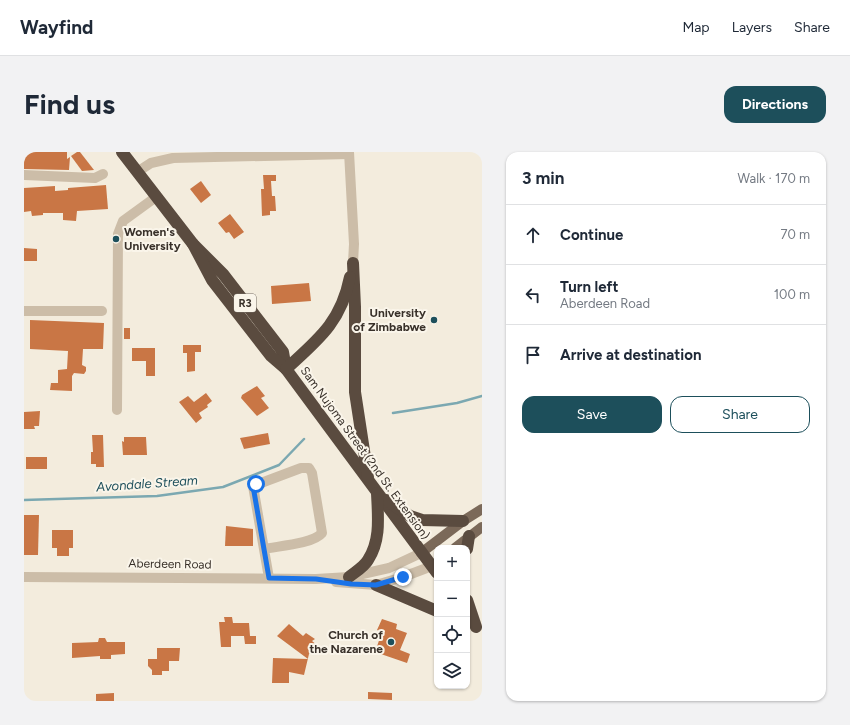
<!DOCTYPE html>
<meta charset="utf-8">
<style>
:root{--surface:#fff;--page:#f2f2f3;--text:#1f2937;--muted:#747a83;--line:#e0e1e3;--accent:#1d4f5b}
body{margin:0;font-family:Figtree,sans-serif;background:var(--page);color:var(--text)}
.controls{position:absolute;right:12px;bottom:12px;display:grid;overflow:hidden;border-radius:8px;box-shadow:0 1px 3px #0004}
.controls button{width:36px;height:36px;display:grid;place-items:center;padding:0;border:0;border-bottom:1px solid var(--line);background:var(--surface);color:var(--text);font:20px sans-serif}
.stop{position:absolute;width:12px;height:12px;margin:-9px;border:3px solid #1a73e8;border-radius:50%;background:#fff}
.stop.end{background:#1a73e8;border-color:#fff;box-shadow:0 1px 4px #0008}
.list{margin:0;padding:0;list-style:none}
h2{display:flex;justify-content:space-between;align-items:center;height:52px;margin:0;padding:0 16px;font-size:17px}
h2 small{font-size:13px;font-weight:400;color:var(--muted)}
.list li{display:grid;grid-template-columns:26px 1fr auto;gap:12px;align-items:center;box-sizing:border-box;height:60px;padding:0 16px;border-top:1px solid var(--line)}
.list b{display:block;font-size:15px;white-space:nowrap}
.list p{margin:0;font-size:13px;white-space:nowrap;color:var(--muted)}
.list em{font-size:13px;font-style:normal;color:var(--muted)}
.actions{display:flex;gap:8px;padding:12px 16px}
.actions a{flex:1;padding:9px 0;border:1px solid var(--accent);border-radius:12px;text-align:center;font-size:14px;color:var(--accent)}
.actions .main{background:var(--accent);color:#fff}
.icon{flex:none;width:22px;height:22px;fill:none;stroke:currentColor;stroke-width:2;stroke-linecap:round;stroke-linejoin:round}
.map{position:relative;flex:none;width:458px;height:549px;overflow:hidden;border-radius:12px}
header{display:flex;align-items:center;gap:24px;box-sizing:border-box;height:56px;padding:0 20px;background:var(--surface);border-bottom:1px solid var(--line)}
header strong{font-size:19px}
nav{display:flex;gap:22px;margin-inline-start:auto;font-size:14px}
.intro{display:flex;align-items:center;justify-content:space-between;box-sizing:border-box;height:96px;padding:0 24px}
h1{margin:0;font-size:28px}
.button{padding:10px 18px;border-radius:12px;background:var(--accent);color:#fff;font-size:14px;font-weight:700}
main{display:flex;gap:24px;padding:0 24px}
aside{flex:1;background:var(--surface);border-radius:12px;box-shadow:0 1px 3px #0004}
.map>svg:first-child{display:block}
</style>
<header>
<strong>Wayfind</strong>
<nav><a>Map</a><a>Layers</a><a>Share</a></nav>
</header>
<div class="intro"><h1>Find us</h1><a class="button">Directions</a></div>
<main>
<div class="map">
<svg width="458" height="549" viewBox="0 0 458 549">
<rect width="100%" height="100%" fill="#f3ecdd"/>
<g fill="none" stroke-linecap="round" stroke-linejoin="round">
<g stroke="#7ba8b1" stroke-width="2.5">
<path d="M369,261L433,251L458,244"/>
<path d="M0,348L133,344L199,335L255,313L280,287"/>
</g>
</g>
<g fill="#c97645">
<path d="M0,0H43V7L46,5L45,18L0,17Z"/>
<path d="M53,0H56L70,18L58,19L47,4Z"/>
<path d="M239,23H252V29H247L248,44H251L252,59H246V63L238,64L237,37H240Z"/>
<path d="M177,29L187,43L177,51L166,37Z"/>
<path d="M82,33L84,57L53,59L52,69L39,68V61H19V63L8,64L7,59L0,60V36L31,34V39L44,38V36Z"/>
<path d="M206,62L220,80L210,87L205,80L202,81L194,71Z"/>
<path d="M0,96L13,97V109H0Z"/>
<path d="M285,131L287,149L248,152L247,134Z"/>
<path d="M6,168L80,171L79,197H59L58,213L62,215V219L60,222L50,221L48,224V239L26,238L27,231H34V218L43,217L44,199L6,197Z"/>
<rect x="100" y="176" width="6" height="11"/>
<path d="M159,193H177V200H171V219L163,220V201H159Z"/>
<path d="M108,196H131V224H122V209H108Z"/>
<path d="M233,234L241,244L237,246L245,256L233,264L217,246L218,243Z"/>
<path d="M182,241L188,249L183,253L184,255L175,261L178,266L172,271L155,250L164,244L170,250Z"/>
<path d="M16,259L15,274H10L11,277H0V260Z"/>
<path d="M244,281L246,292L220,297L216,286Z"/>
<path d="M68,283H79L80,315H72V312H67V300H69Z"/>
<path d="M100,285H122L123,303H99L98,289L100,290Z"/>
<rect x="2" y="305" width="21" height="12"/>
<path d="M0,363H15L14,403H0Z"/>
<path d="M202,374L229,377V394H201Z"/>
<path d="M28,378H49V396H45V404H33V396H28Z"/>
<path d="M200,465H208L209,471H225L226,484H207V495H197L195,470H201Z"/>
<path d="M358,467L373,472L372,477L383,481L376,498L386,502L383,511L351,500L358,480L353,478Z"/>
<path d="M265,472L279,484L282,481L291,487L288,489L294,494L285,502L280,523L265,520V531H248L249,506L284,507L253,484Z"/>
<path d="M220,484H232V492H221Z"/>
<path d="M75,486H81L83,490H101V502L87,503V507H76V504L48,506V491L74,490Z"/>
<path d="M133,496H156L155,509H145V519H138V523H128V518L124,514V507H133Z"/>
<path d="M344,540L368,541V548L344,547Z"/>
<path d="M90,541V549H72V542Z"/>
</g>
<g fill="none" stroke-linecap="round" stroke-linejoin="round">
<g stroke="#ccbda8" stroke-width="10">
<path d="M325,0L330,92L329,111"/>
<path d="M113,20L127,11L149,6L325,2"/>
<path d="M0,23L71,26L79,22"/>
<path d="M0,159H78"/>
<path d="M93,258L94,82L99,69L132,45"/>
<path d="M240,397C254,394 289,392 298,381L288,321L285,316H277L229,334L245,426"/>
<path d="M0,425L292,427L325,425L365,416L397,401"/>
<path d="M312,430L352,433L379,425L408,414"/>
</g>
<g stroke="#7b6959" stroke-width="10">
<path d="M431,396L458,375"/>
<path d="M397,401L439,369L458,357"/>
</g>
<g stroke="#5a4b3f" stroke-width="12">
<path d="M98,0L169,92L199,122L259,200L262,217"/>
<path d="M169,92L188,128L247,204L262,217L413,421"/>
<path d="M329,111L331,155V240L344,325"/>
<path d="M262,217C295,187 317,170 326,125"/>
<path d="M362,348L386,364L398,368L439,369"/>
<path d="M443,397L445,384"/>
<path d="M325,425C331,420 340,415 344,408C357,388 354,365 353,341"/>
<path d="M352,433L413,459"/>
<path d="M443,448L452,475"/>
</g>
</g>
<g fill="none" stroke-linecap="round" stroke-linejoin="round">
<path stroke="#1a73e8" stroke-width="5" d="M232,332L229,334L245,426L292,427L327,432L352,433L379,425"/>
</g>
<g fill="#1d4f5b" stroke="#faf5ea" stroke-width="1.5">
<circle cx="92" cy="87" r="4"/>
<circle cx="410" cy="168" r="4"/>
<circle cx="367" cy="490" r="4"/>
</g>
<g text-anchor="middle" stroke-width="4" stroke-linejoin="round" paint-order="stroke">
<rect fill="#faf5ea" stroke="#726b63" stroke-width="1" x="210" y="142" width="22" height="18" rx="3"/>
<g font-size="11" font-weight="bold" fill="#383029">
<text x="221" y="155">R3</text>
</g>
<g font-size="12" font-weight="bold" fill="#383029" stroke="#faf5ea" text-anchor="end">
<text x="100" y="84" text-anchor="start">Women's<tspan x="100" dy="14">University</tspan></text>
<text x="402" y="165">University<tspan x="402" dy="14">of Zimbabwe</tspan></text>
<text x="359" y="487">Church of<tspan x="359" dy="14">the Nazarene</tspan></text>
</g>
<g font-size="12" fill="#383029" stroke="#faf5ea">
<text transform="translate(341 301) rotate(54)" y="4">Sam Nujoma Street (2nd St. Extension)</text>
<text transform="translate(146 412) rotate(1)" y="4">Aberdeen Road</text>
</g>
<g font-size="13" font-style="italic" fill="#1d4f5b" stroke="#faf5ea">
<text transform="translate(123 331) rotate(-4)" y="5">Avondale Stream</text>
</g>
</g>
</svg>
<div class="controls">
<button>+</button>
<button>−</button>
<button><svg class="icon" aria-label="locate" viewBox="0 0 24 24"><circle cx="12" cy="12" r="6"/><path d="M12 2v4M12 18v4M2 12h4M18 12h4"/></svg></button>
<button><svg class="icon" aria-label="layers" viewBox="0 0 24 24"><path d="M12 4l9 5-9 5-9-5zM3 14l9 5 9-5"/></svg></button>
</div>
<div class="stop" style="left:232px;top:332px"></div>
<div class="stop end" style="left:379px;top:425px"></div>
</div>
<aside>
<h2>3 min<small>Walk · 170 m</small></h2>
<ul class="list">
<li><svg class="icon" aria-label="ahead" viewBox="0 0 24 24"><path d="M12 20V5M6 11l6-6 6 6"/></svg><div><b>Continue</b></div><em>70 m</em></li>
<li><svg class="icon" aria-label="left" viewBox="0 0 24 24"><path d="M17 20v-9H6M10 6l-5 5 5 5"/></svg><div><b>Turn left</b><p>Aberdeen Road</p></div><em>100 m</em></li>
<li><svg class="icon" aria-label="arrive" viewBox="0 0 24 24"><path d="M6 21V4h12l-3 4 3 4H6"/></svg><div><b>Arrive at destination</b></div></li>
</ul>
<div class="actions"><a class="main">Save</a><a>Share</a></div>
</aside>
</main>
